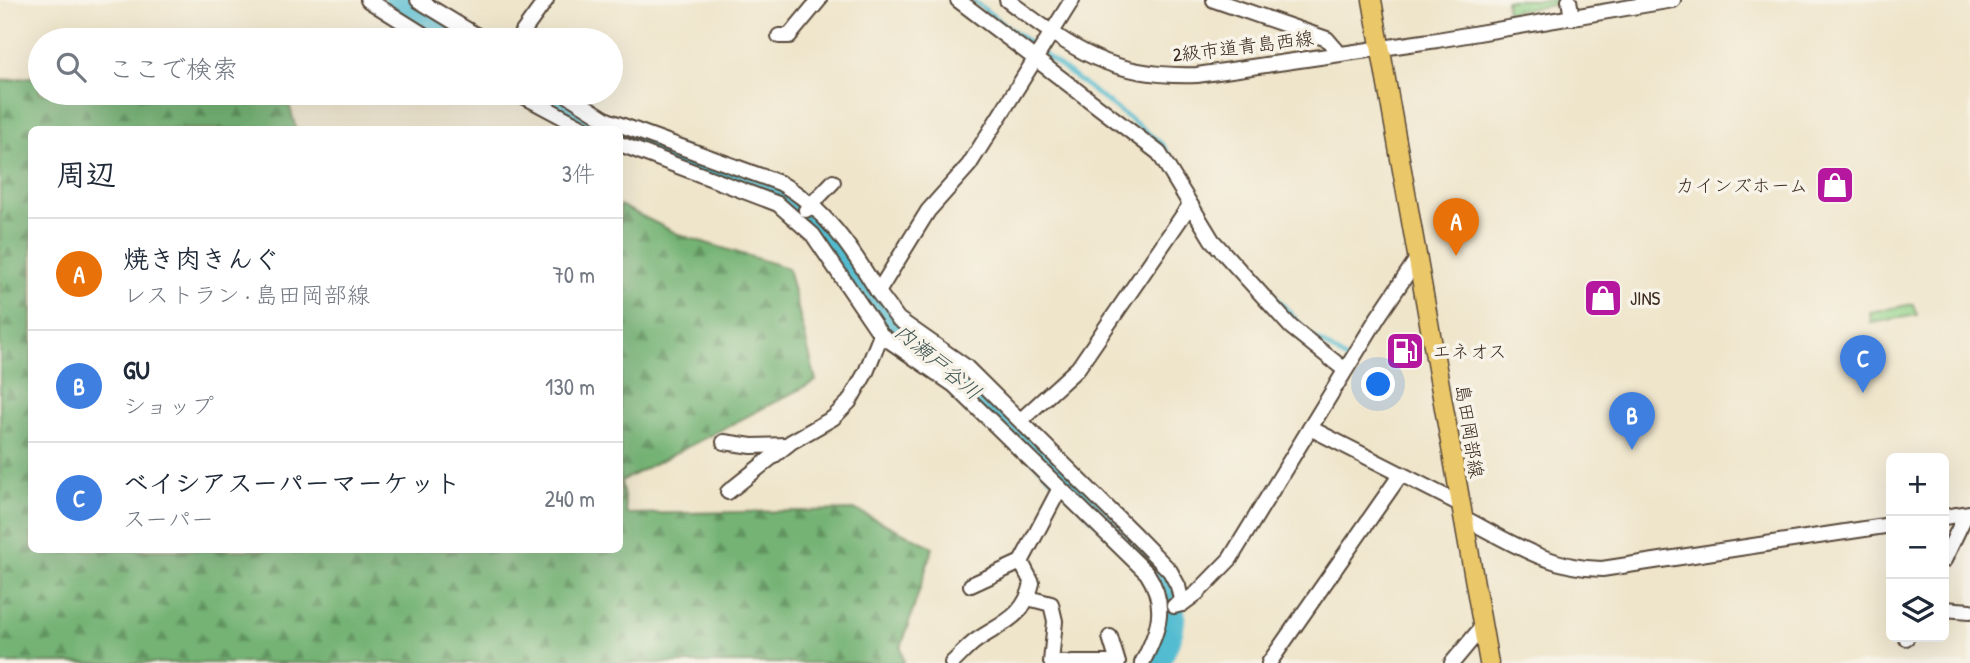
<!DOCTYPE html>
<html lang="ja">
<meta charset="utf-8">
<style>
:root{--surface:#fff;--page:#f6f6f7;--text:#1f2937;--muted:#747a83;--line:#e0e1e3;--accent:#b5179e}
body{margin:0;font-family:"Patrick Hand","Klee One",sans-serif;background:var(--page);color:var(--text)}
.controls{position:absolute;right:21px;bottom:21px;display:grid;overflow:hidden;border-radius:10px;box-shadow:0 7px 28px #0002}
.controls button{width:63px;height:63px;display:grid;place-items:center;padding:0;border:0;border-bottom:2px solid var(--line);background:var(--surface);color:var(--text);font:35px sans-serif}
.you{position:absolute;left:1379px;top:385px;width:24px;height:24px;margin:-18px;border:5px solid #fff;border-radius:50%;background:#1a73e8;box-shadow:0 0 0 10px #1a73e833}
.badge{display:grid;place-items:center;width:46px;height:46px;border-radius:50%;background:var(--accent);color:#fff;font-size:23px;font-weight:700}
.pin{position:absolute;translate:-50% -58px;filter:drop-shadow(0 2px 4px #0008)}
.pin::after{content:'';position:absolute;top:37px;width:24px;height:21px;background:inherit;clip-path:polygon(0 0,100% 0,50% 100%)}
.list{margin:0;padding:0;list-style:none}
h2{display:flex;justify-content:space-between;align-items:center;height:91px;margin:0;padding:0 28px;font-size:30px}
h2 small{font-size:23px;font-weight:400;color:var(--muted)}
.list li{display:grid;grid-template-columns:46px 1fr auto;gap:21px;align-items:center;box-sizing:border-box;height:112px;padding:0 28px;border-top:2px solid var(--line)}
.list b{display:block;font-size:26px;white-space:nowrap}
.list p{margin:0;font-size:23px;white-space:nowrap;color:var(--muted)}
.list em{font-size:23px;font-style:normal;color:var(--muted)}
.icon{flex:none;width:38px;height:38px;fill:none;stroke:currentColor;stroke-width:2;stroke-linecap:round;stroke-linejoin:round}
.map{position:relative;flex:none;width:1970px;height:663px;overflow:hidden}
.search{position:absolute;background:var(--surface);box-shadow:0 7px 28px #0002;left:28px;top:28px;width:595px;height:77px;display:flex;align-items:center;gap:18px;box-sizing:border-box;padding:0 24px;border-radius:38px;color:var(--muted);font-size:26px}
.panel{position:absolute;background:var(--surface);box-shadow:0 7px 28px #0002;left:28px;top:126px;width:595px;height:427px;border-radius:10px}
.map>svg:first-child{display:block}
</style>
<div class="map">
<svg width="1970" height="663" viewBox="0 0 1970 663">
<defs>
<pattern id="forest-firs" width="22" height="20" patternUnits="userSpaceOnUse" patternTransform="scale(1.75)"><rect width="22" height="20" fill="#74b374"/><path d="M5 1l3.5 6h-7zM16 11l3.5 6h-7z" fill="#60925f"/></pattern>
<pattern id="park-tufts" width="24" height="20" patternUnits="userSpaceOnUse" patternTransform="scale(1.75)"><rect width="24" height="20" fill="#91d188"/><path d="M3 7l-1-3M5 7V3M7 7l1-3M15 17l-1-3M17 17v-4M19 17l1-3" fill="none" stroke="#78aa6f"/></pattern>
</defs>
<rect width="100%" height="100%" fill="#f7f3e8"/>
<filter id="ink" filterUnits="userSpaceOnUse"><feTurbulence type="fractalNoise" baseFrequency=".0143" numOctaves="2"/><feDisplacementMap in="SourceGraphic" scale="14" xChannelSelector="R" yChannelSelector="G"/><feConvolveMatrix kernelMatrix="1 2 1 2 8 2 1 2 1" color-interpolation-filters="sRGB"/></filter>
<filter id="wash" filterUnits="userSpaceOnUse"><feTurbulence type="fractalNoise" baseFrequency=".00686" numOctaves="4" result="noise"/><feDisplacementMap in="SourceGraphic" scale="28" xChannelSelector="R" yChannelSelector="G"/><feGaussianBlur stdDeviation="1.57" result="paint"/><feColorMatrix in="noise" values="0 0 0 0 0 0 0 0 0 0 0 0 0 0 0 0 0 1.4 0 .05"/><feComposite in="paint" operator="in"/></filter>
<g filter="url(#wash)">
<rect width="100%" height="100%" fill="#efe5cb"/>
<path fill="url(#forest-firs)" stroke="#586e49" stroke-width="2" d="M40,76V93H286L296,129L32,130V550H620V205L680,235L788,268L816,381L621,481L627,514L856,510L933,547L901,648L904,663H0V81Z"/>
<g fill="url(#park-tufts)" stroke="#667e53" stroke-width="2">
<path d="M1506,0H1559L1560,4L1507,12Z"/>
<path d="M1914,304L1917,315L1871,323L1870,312Z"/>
</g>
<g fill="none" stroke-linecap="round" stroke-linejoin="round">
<g stroke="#53bcd0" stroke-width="4.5">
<path d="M972,0L1142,128L1163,145L1174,164"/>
<path d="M1207,220L1306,331"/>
<path d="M1313,336L1347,360"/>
</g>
<g stroke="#53bcd0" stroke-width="24">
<path d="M396,0L460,40"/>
<path d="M544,93L603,130"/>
<path d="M620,136L767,189L796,204L822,227L844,254L883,318L895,330L958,374L1158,570C1179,607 1178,627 1157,663"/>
</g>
</g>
</g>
<g filter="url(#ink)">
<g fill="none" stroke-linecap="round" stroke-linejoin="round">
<defs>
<g id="minor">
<path d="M368,0L432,40"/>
<path d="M418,0L484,40"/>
<path d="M958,0L1159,153L1212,240L1291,327L1345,370"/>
<path d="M1007,0C1074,50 1110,78 1197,75L1437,40L1673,0"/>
<path d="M1072,0L969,165L928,211L878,292L898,319L965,366L1133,533L1170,571L1178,586L1182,604"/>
<path d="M1214,0L1327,39L1339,53"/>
<path d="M1569,0L1572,18"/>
<path d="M779,36H789L819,0"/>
<path d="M517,40L546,0"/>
<path d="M518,93L587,130"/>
<path d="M564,93L607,120L780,183C825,208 852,249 878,292"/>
<path d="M620,144L778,204L813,235L881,335L954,385L1147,573C1168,605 1159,631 1142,663"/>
<path d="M806,210L833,182"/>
<path d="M1021,420L1078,368L1190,205"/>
<path d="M1310,428L1460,504"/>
<path d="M724,442L752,446L787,445"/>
<path d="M728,492L791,442L833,418L849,402L866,372L881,335"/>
<path d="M1462,517C1509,541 1549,569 1602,569L1891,525"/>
<path d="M1944,517L1970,513"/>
<path d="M1944,560L1966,514"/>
<path d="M971,585L1021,562"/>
<path d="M1028,598L1051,604L1055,621L1051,662L1067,663"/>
<path d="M1174,606L1182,604L1197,593L1230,559L1378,317L1419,256"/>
<path d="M1944,609L1970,611"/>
<path d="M1110,637L1118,663"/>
<path d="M1906,638L1907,637"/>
<path d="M952,663C960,656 968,646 977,640C1002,623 1025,617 1032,583L1021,562L1060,488"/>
<path d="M1072,663H1108"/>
<path d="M1269,663L1401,474"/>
<path d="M1452,663L1482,627"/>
</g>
<path id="major" d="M1372,0L1489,663"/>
</defs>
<use href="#minor" stroke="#564638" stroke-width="18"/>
<use href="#major" stroke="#564638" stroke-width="21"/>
<use href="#minor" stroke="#fff" stroke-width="14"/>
<use href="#major" stroke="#eac769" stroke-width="18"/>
</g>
</g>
<defs>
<symbol id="shop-square" viewBox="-11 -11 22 22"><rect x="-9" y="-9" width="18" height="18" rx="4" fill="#b5179e" stroke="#f7f3e8"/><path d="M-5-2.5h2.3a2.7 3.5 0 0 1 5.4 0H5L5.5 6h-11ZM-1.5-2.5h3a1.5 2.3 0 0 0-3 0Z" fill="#fff"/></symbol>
<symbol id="fuel-square" viewBox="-11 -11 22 22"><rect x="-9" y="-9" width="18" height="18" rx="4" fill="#b5179e" stroke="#f7f3e8"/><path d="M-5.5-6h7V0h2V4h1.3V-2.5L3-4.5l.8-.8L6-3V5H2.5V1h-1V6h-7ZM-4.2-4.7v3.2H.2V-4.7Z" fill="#fff"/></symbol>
</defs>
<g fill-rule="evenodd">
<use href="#shop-square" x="1813" y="163" width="44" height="44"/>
<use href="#shop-square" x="1581" y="276" width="44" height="44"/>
<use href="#fuel-square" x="1383" y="329" width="44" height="44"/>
</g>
<g text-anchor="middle" stroke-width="7" stroke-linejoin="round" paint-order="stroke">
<g font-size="19" fill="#3b2a1e" stroke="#f7f3e8">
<text transform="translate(1243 46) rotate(-7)" y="7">2級市道青島西線</text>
<text transform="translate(1470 431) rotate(81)" y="7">島田岡部線</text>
</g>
<g font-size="19" fill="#3b2a1e" stroke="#f7f3e8" text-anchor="start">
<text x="1808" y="192" text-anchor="end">カインズホーム</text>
<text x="1630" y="305">JINS</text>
<text x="1432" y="358">エネオス</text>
</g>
<g font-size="21" font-style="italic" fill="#425653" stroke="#f7f3e8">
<text transform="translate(938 362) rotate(40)" y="7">内瀬戸谷川</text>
</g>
</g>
</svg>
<div class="controls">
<button>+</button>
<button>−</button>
<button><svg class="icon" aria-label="layers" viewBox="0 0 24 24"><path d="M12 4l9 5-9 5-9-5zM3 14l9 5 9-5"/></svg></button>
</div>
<div class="you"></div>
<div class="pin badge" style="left:1456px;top:256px;background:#e8710a">A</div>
<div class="pin badge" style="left:1632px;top:450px;background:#3f7fe0">B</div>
<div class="pin badge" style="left:1863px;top:393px;background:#3f7fe0">C</div>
<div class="search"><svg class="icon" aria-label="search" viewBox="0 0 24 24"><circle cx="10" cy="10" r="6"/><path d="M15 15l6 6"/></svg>ここで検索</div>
<section class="panel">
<h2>周辺<small>3件</small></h2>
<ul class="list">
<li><span class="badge" style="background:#e8710a">A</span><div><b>焼き肉きんぐ</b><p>レストラン · 島田岡部線</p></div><em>70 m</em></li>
<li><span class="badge" style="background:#3f7fe0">B</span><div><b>GU</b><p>ショップ</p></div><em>130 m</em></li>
<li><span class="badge" style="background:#3f7fe0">C</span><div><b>ベイシアスーパーマーケット</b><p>スーパー</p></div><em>240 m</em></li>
</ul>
</section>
</div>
